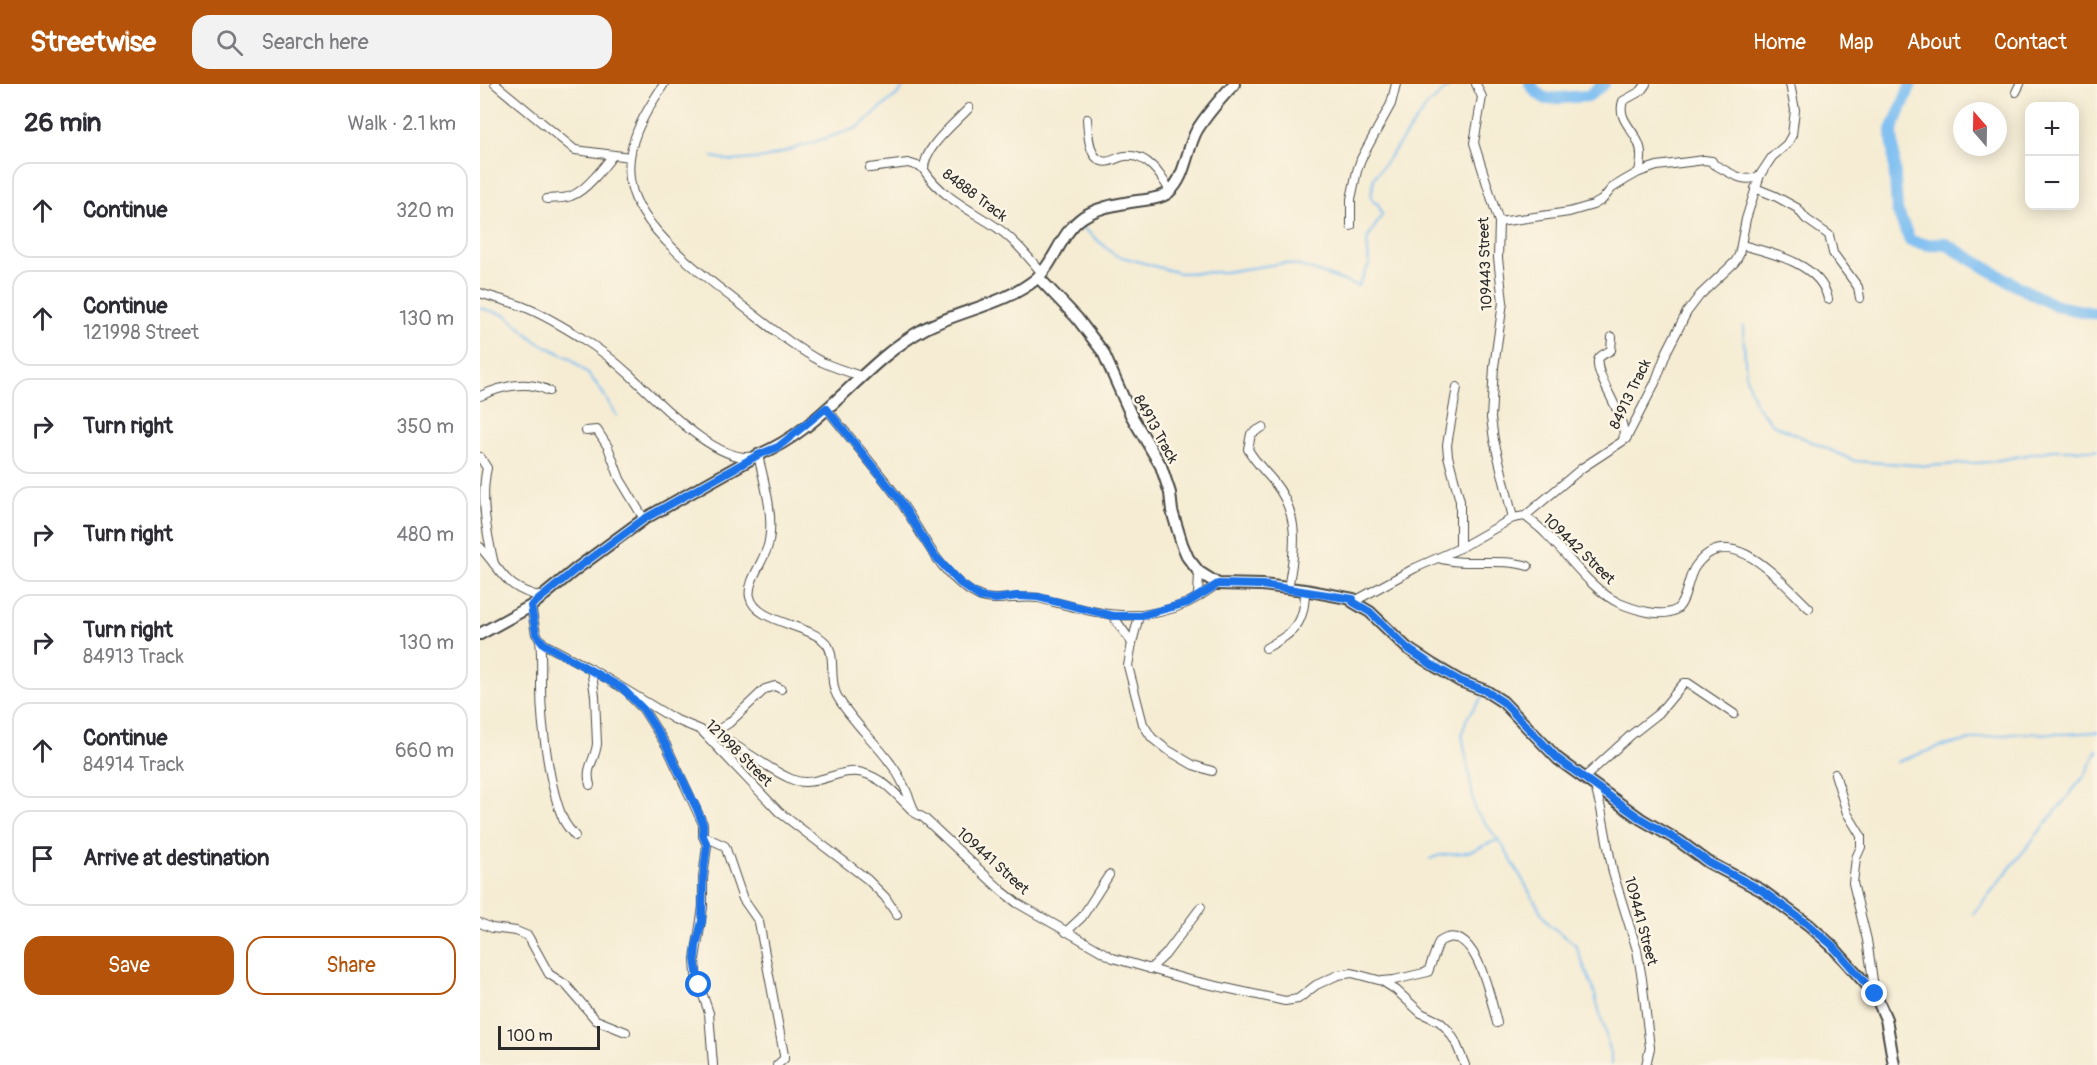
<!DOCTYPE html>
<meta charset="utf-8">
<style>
:root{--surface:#fff;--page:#f2f2f3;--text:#2b2b33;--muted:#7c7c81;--line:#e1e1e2;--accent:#b45309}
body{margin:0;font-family:Pangolin,sans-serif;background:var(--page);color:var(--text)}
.controls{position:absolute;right:18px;top:18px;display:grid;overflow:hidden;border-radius:12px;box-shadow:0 3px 15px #0003}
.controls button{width:54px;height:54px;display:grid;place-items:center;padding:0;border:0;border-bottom:2px solid var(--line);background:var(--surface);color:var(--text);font:30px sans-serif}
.compass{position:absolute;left:1473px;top:18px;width:54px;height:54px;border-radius:50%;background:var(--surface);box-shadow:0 3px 15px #0003;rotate:340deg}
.scale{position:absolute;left:18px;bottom:15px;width:102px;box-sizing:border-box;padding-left:6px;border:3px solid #2b2b2b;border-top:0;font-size:16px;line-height:21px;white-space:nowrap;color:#2b2b2b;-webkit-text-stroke:4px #fcf5e5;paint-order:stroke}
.stop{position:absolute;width:18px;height:18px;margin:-14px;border:4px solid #1a73e8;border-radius:50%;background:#fff}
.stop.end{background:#1a73e8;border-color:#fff;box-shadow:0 2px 6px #0008}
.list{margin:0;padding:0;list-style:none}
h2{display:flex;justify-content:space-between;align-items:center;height:78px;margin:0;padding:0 24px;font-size:26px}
h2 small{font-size:20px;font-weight:400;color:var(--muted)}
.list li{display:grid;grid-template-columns:39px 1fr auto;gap:18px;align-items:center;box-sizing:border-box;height:96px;margin:0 12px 12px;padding:0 12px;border:2px solid var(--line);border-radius:18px}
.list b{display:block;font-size:22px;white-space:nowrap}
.list p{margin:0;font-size:20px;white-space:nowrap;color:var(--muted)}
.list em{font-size:20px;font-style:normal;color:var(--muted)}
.actions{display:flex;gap:12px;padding:18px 24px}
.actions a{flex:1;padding:14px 0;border:2px solid var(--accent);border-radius:18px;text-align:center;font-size:21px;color:var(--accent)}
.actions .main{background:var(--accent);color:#fff}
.icon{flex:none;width:33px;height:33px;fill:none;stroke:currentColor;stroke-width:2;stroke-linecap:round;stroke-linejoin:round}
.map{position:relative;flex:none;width:1617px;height:981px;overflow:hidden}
header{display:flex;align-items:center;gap:36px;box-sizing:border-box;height:84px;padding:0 30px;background:var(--accent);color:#fff}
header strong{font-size:28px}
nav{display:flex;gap:33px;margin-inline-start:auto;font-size:21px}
.search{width:420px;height:54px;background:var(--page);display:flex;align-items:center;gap:15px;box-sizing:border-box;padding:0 21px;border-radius:18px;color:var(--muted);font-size:22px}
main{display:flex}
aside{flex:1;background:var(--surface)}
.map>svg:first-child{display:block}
</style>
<header>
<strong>Streetwise</strong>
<div class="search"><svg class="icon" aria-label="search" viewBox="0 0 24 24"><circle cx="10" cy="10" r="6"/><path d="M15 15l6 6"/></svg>Search here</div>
<nav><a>Home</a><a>Map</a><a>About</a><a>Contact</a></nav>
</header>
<main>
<aside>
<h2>26 min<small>Walk · 2.1 km</small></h2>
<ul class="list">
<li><svg class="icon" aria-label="ahead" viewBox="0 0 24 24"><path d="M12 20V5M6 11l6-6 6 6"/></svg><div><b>Continue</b></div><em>320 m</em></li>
<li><svg class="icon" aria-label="ahead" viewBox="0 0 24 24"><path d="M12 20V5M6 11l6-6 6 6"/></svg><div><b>Continue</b><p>121998 Street</p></div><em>130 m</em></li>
<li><svg class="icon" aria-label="right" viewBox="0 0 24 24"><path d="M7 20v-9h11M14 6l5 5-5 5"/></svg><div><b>Turn right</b></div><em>350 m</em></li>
<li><svg class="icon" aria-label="right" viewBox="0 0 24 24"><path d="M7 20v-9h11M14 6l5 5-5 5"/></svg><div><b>Turn right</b></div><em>480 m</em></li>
<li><svg class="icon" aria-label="right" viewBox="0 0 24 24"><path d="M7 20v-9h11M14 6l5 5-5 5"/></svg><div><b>Turn right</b><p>84913 Track</p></div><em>130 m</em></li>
<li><svg class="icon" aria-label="ahead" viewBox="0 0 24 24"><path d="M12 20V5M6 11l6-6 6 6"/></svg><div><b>Continue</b><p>84914 Track</p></div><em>660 m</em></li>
<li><svg class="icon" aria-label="arrive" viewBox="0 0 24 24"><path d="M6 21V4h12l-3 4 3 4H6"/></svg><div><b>Arrive at destination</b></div></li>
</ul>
<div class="actions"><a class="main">Save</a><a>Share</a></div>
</aside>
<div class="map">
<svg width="1617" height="981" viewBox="0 0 1617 981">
<rect width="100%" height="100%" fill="#fcf5e5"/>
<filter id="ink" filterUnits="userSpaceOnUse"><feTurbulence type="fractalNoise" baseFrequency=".0167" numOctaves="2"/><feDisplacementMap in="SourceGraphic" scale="12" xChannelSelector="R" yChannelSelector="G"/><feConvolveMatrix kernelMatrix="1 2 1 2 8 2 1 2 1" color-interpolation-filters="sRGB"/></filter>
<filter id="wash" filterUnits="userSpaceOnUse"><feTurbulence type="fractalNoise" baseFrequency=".008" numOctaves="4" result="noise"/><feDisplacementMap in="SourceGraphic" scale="24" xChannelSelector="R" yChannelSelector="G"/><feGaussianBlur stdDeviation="1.35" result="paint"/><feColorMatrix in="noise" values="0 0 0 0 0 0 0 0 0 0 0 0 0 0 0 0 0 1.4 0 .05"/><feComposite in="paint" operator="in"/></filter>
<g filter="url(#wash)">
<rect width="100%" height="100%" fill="#f5ecd3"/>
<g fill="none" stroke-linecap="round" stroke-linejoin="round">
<g stroke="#7cbef2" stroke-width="2">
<path d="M233,73L252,77L285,74L377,44L419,9L426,0"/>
<path d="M601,142L635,171L699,189L745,188L804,179L824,183L878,202L889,181L887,155L902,131L898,120L894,118L891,113L894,94L947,22L972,0"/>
<path d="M0,224L26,231L57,258L90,274L107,289L119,303L137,332"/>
<path d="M1263,242L1266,293L1276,321L1294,341L1375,377L1449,382L1509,378L1573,366H1617"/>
<path d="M1004,611L987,634L982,649L995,726L1023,762L1068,840L1095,860L1113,904L1131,970V981"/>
<path d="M1417,678L1459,663L1500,654L1541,649L1584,650L1617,648"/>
<path d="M950,775C962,768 974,771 987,768C997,766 1007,759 1018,756"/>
<path d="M1493,830L1605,691L1617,666"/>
</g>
<g stroke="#7cbef2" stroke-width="12">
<path d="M1050,0L1057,9L1066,15L1108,12L1124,0"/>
<path d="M1431,0L1412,46L1417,126L1430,157L1449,161L1464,159L1537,202L1576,222L1617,230"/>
</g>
</g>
</g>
<g filter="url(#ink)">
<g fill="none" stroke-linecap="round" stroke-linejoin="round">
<defs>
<g id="street">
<path d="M15,0L95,66L150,73"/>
<path d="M184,0C164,30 143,63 151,101C160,146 229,196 264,223C289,242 314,263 342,278C355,284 368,288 381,292"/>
<path d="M996,0L1002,13L994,59L1019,138L1018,174L1023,218L1014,283L1011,334L1014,356L1033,434"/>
<path d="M1536,8L1540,0"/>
<path d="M489,24C475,39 443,64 444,86C459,110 486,124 510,139C530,151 546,170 561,188"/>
<path d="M607,35C608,46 608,68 618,75C627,82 636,73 645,72C667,69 681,91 690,107"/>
<path d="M390,84L428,79L444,84"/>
<path d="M1159,88C1161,78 1163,68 1158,58C1152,44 1137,34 1143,17L1161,7L1166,0"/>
<path d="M1275,104L1295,112L1317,124L1326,135L1349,151L1353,169L1378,203L1380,214"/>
<path d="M67,115C75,114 84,115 91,112C106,107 124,83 133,71"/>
<path d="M1019,138L1089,128L1113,121L1122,116L1132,104L1145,96L1159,88L1177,82L1224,76L1232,77L1233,80C1247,86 1264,102 1280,91"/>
<path d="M871,142V115L877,87L881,75L911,20L916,0"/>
<path d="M1262,161C1292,169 1341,180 1348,215"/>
<path d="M0,209C14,214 29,217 44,223C63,230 82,242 100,253C118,264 136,278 151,292C176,315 241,386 278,371C284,398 294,429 289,457C287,474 266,497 270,513C276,539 329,540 346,559C357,572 348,596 357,612C371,637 394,656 411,680C422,694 429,712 435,729L444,734L522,807L537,819L633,874L709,896L805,917L818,915L836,901L858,891L872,889L902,897L916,906L941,929L960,938L968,946L975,957L985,981"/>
<path d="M1132,253L1131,266C1128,268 1121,271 1119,274C1110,287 1150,335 1143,356"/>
<path d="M977,303L967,361L968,372L980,417V464"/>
<path d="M0,312C22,302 47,295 69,307"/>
<path d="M346,324C370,354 395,383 418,414C442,447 459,493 499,512C514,519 540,511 558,514C611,527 653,543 707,519C718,514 728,506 738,500"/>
<path d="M783,343L771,350L768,365C774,377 785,387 794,398C821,432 815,464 808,505"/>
<path d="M106,347L117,346L128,363L140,395L164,435"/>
<path d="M0,373L7,384C0,414 7,450 14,480"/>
<path d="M1045,432C1052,438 1060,443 1066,450C1088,471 1111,506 1139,519C1153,525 1183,535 1197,525C1207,516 1207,495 1215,483C1249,433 1302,499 1329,524"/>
<path d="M0,463C24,489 25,505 63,513"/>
<path d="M958,474C987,483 1019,473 1048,482"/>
<path d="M718,513L719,488"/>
<path d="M873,518L935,484L980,464L1033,434L1045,432L1102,384L1146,355L1175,299L1187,267L1207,228L1220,211L1255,178L1259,171L1266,135L1280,91L1292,73L1307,60L1312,51L1315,26L1310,0"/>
<path d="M51,522L56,550L64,560L111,585L194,635L221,646L299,728L387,795L405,813L417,831"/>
<path d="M633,532L652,559"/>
<path d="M659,532L652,559L648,582L663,640L672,654L686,665L713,681L732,687"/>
<path d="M60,556C62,573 61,587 61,603C61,639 69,705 84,737C87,743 91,747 95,752"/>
<path d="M786,564C814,548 825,541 825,506"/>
<path d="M151,613L163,625L186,661L223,740V752L227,761L223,794V823L215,875L216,891L229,929L233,981"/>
<path d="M222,647C257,656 279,681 311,695C336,706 359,682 383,689C405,695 418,713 434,728"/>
<path d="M233,649L249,639L285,605L295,602L301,605"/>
<path d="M1355,690L1367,729L1381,752V763L1376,774L1373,799L1387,856L1395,910"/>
<path d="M1104,694L1151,651L1179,629L1204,599H1208L1254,630"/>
<path d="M110,701C105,683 115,677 117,660L115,612L111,585"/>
<path d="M1115,702L1121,725L1133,789L1157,866L1162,895L1170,964L1166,981"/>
<path d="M223,752L245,762L263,815L279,838L304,971V975L297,981"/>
<path d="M0,839L12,844L36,847L48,852L69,890L86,901L116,936L146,948"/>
<path d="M586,848L602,833L629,791"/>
<path d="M670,885L685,871L721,823"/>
<path d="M903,897L914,896L948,888L959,858C995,833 1011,916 1017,939"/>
</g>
<g id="secondary">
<path d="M558,193L597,234L623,268L651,331L681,382L690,409L692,427L702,460L708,474L719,488L738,500L782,501L825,506L873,515V518L890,528L927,564L953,581L980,597L1006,607L1023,618L1078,675L1161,735L1199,757L1228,778L1281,806L1329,841L1351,861L1395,910L1406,935L1414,981"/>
<path d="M0,550L51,522L96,485L164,435L278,371C342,346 383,278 444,245C480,226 524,221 556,195C575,179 580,149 603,133C617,124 633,121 650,118C662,116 680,116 689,108C706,93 706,66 717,46C727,30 741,14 754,0"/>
</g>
</defs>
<use href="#street" stroke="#494844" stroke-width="10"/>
<use href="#secondary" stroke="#494844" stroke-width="14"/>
<use href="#street" stroke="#fff" stroke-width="8"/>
<use href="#secondary" stroke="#fff" stroke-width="10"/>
</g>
</g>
<g fill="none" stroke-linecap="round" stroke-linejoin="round" filter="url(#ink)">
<path stroke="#1a73e8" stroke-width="8" d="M219,901L215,875L216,862L222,837L223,794L227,761L223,752V740L217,725L186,661L163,625L142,604L64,560L56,550L51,522L96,485L164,435L278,371L298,363L346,324L419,415L453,470L480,499L500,513L516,515L537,512L558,513L633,532H659L707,519L738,500L782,501L873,515V518L890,528L927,564L952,581L980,597L1006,607L1023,618L1078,675L1161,735L1199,757L1228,778L1281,806L1326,839L1352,861L1395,910"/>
</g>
<g text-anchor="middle" stroke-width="5" stroke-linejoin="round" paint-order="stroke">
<g font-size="15" fill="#2b2b2b" stroke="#fcf5e5">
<text transform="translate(495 111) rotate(37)" y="5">84888 Track</text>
<text transform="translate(1005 180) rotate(-92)" y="5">109443 Street</text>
<text transform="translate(1150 310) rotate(-64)" y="5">84913 Track</text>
<text transform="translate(676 345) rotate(61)" y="5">84913 Track</text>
<text transform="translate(1099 465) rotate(44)" y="5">109442 Street</text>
<text transform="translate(259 669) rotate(45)" y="5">121998 Street</text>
<text transform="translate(513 777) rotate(42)" y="5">109441 Street</text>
<text transform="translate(1161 837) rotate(75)" y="5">109441 Street</text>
</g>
</g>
</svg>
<div class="controls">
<button>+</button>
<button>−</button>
</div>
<svg class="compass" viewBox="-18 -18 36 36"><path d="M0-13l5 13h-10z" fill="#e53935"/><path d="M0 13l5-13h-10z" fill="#7c7c81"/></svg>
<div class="scale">100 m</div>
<div class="stop" style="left:219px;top:901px"></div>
<div class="stop end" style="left:1395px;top:910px"></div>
</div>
</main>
